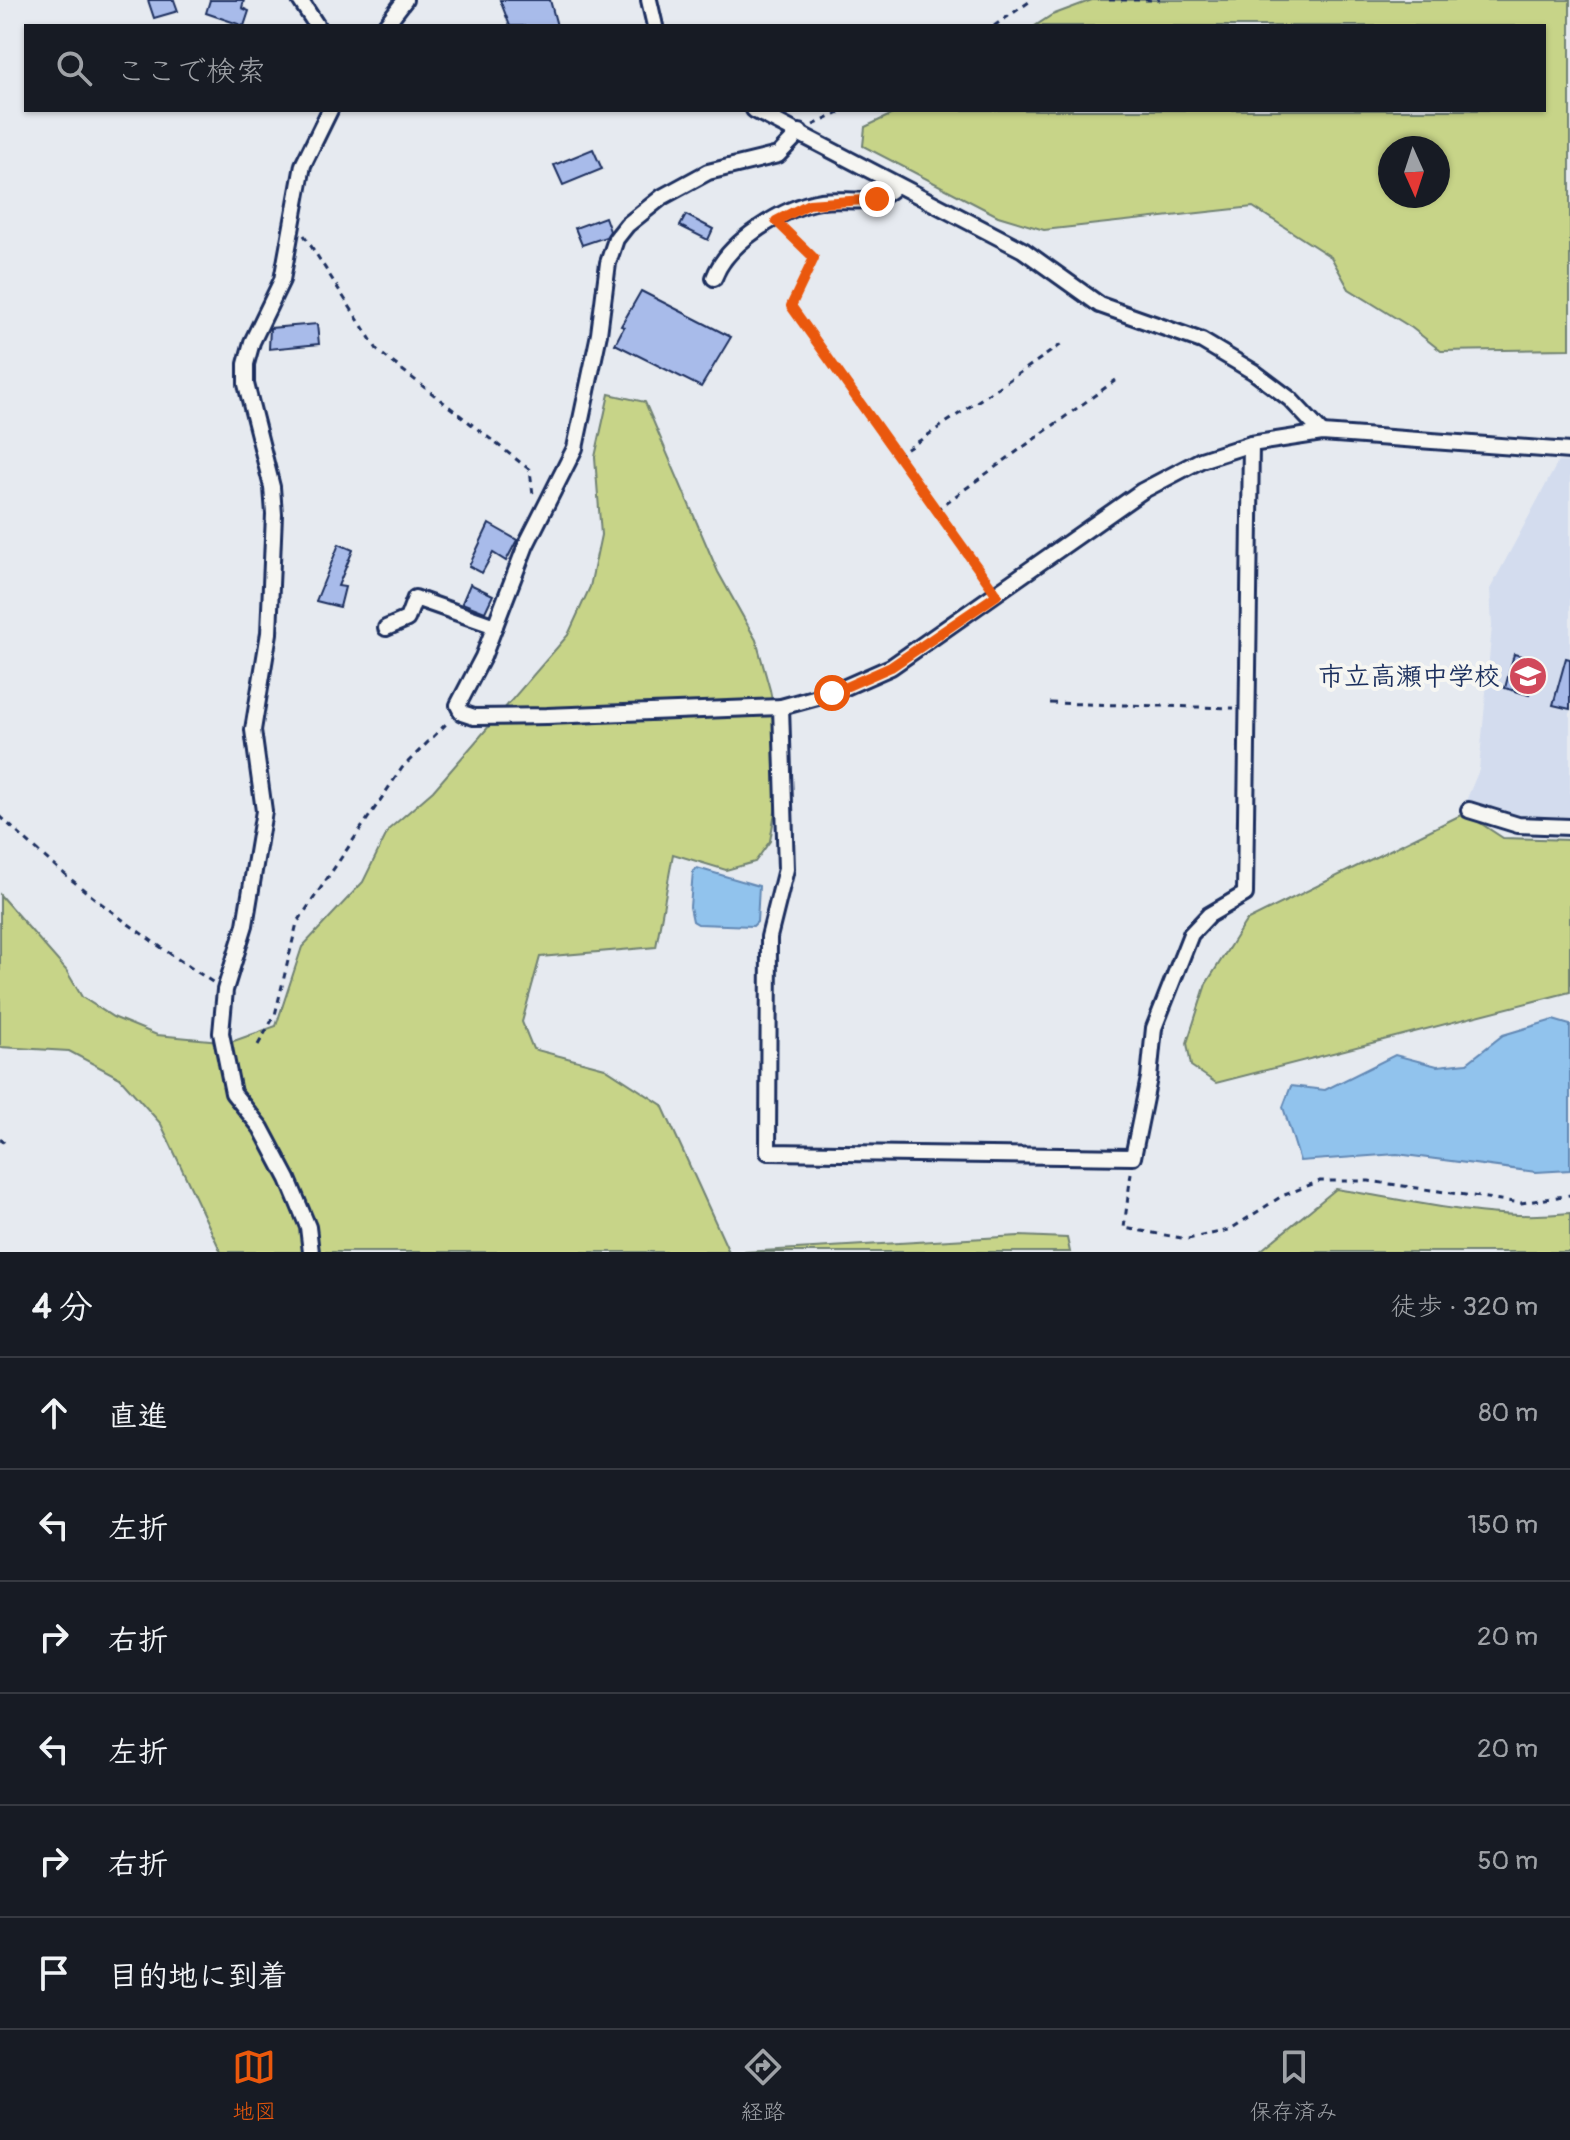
<!DOCTYPE html>
<html lang="ja">
<meta charset="utf-8">
<style>
:root{--surface:#171b24;--page:#20242c;--text:#f1f3f6;--muted:#9ea1a6;--line:#363941;--accent:#ea580c}
body{margin:0;font-family:Pangolin,"Klee One",sans-serif;background:var(--page);color:var(--text)}
.compass{position:absolute;left:1378px;top:136px;width:72px;height:72px;border-radius:50%;background:var(--surface);box-shadow:0 2px 6px #0004;rotate:177deg}
.stop{position:absolute;width:24px;height:24px;margin:-18px;border:6px solid #ea580c;border-radius:50%;background:#fff}
.stop.end{background:#ea580c;border-color:#fff;box-shadow:0 2px 8px #0008}
.list{margin:0;padding:0;list-style:none}
h2{display:flex;justify-content:space-between;align-items:center;height:104px;margin:0;padding:0 32px;font-size:34px}
h2 small{font-size:26px;font-weight:400;color:var(--muted)}
.list li{display:grid;grid-template-columns:52px 1fr auto;gap:24px;align-items:center;box-sizing:border-box;height:112px;padding:0 32px;border-top:2px solid var(--line)}
.list b{display:block;font-size:30px;white-space:nowrap}
.list em{font-size:26px;font-style:normal;color:var(--muted)}
.icon{flex:none;width:44px;height:44px;fill:none;stroke:currentColor;stroke-width:2;stroke-linecap:round;stroke-linejoin:round}
.map{position:relative;flex:none;width:1570px;height:1252px;overflow:hidden}
.search{position:absolute;background:var(--surface);box-shadow:0 2px 6px #0004;left:24px;right:24px;top:24px;height:88px;display:flex;align-items:center;gap:20px;box-sizing:border-box;padding:0 28px;border-radius:0px;color:var(--muted);font-size:30px}
.sheet{height:776px;background:var(--surface)}
nav{display:flex;justify-content:space-around;align-items:center;box-sizing:border-box;height:112px;border-top:2px solid var(--line);background:var(--surface);font-size:22px;color:var(--muted)}
nav a{display:grid;justify-items:center;gap:4px}
nav .on{color:var(--accent)}
.map>svg:first-child{display:block}
</style>
<div class="map">
<svg width="1570" height="1252" viewBox="0 0 1570 1252">
<rect width="100%" height="100%" fill="#e6eaf0"/>
<filter id="ink" filterUnits="userSpaceOnUse"><feTurbulence type="fractalNoise" baseFrequency=".0125" numOctaves="2"/><feDisplacementMap in="SourceGraphic" scale="16" xChannelSelector="R" yChannelSelector="G"/><feConvolveMatrix kernelMatrix="1 2 1 2 8 2 1 2 1" color-interpolation-filters="sRGB"/></filter>
<g filter="url(#ink)">
<path fill="#d3dcee" d="M1558,462H1570V835L1497,828L1463,808L1479,770L1492,626L1490,589Z"/>
<g fill="#c7d488" stroke="#718273" stroke-width="2" fill-rule="evenodd">
<path d="M1092,0H1570V349L1441,351L1412,328L1349,289L1331,257L1253,207L1044,230L998,216L863,146L865,127L901,110H1544V26H1035L1052,15ZM1438,148V196H1390V148Z"/>
<path d="M609,394L645,402L718,572L756,640L770,690L784,760L770,841L755,862L726,870L673,854L656,947L540,957L522,1022L533,1049L605,1068L662,1105L729,1252H221L161,1124L120,1078L69,1051L0,1047V895L66,970L82,997L113,1017L157,1035L231,1042L276,1026L302,947L363,882L389,829L433,791L568,635L590,587L601,535L595,457Z"/>
<path d="M1465,813L1503,838L1570,840V992L1216,1083L1191,1066L1187,1043L1206,984L1246,921Z"/>
<path d="M1336,1189C1414,1201 1491,1222 1570,1213V1252H1259Z"/>
<path d="M1019,1236L1067,1238L1070,1252H744Z"/>
</g>
<g fill="#91c3ed" stroke="#6288b4" stroke-width="2">
<path d="M697,868L759,886L757,922L753,926L698,924L693,921L690,907L693,871Z"/>
<path d="M1553,1020L1570,1025V1170L1536,1172L1397,1154L1300,1161L1283,1107L1291,1086L1325,1090L1395,1055L1437,1066L1467,1063L1503,1035Z"/>
</g>
<g fill="#a8bbea" stroke="#1b2f5e" stroke-width="2">
<path d="M148,0H174L178,11L154,18Z"/>
<path d="M210,0H244L242,8L249,11L244,26L206,13Z"/>
<path d="M500,0H550L557,26H510Z"/>
<path d="M593,149L602,169L563,185L554,165Z"/>
<path d="M686,215L713,229L708,240L680,226Z"/>
<path d="M605,217L610,231L606,237L582,245L575,228Z"/>
<path d="M641,291L731,337L701,387L615,344L624,327L621,326Z"/>
<path d="M317,324L319,344L269,349L270,328Z"/>
<path d="M489,524L517,540L506,561L493,553L482,573L469,566Z"/>
<path d="M339,544L353,550L338,586L345,587L340,607L316,601Z"/>
<path d="M470,584L493,595L485,612L462,603Z"/>
<path d="M1514,654L1539,661L1529,695L1505,688Z"/>
<path d="M1566,658L1570,659V709L1553,705Z"/>
</g>
<g fill="none" stroke-linecap="round" stroke-linejoin="round">
<defs>
<g id="street">
<path d="M300,0L317,26"/>
<path d="M649,0L655,26"/>
<path d="M385,26L405,0"/>
<path d="M754,110L1023,250L1100,305L1202,341L1254,372L1290,399L1322,433"/>
<path d="M800,132L778,155L708,172L662,197L627,225L616,239L608,263L599,334L575,448L526,545L483,657L458,705L462,713L474,717L547,716L781,707L832,693L891,667L1142,491L1201,460L1251,444L1322,433L1570,451"/>
<path d="M714,278C727,242 784,207 821,201C850,197 874,209 896,185"/>
<path d="M386,628L407,619L415,598L495,626"/>
<path d="M781,707L786,869L769,937L768,1152L1133,1157L1149,1078L1154,1028L1191,934L1209,915L1245,894L1251,444"/>
<path d="M1469,810L1518,825L1570,827"/>
<path d="M311,1252L308,1227L288,1179L261,1128L233,1093L221,1033L225,990L245,925L264,811L253,730L269,633L274,514L272,487L246,384V364L252,342L282,280L303,165L330,110"/>
</g>
</defs>
<use href="#street" stroke="#1b2f5e" stroke-width="20"/>
<g stroke="#1b2f5e" stroke-width="3" stroke-dasharray="6 6" stroke-linecap="butt">
<path d="M1109,0H1160"/>
<path d="M994,26L1032,0"/>
<path d="M813,125L846,110"/>
<path d="M785,230L814,258L791,306L794,313L988,582"/>
<path d="M304,235L378,351L530,470L533,495"/>
<path d="M897,456L1062,344"/>
<path d="M936,510L1116,380"/>
<path d="M1050,703L1234,708"/>
<path d="M0,816C66,880 137,933 214,983"/>
<path d="M258,1045L275,1015L297,923L402,768L449,721"/>
<path d="M0,1138L5,1144"/>
<path d="M1131,1173L1124,1228L1188,1239L1229,1230L1282,1196L1320,1181H1369L1521,1203L1570,1195"/>
</g>
<use href="#street" stroke="#f6f6f2" stroke-width="14"/>
</g>
</g>
<g fill="none" stroke-linecap="round" stroke-linejoin="round" filter="url(#ink)">
<path stroke="#ea580c" stroke-width="10" d="M832,693L891,667L997,595L791,306L814,258L776,221L809,204L877,199"/>
</g>
<defs>
<symbol id="school-disc" viewBox="-11 -11 22 22"><circle r="9.5" fill="#d1495b" stroke="#f6f6f2"/><path d="M0-5L7-2L0 1L-7-2ZM-4 1L0 2.5L4 1V4Q0 6-4 4Z" fill="#fff"/></symbol>
</defs>
<g fill-rule="evenodd">
<use href="#school-disc" x="1506" y="654" width="44" height="44"/>
</g>
<g text-anchor="middle" stroke-width="8" stroke-linejoin="round" paint-order="stroke">
<g font-size="26" font-weight="bold" fill="#1b2f5e" stroke="#f6f6f2" text-anchor="end">
<text x="1500" y="685">市立高瀬中学校</text>
</g>
</g>
</svg>
<svg class="compass" viewBox="-18 -18 36 36"><path d="M0-13l5 13h-10z" fill="#e53935"/><path d="M0 13l5-13h-10z" fill="#9ea1a6"/></svg>
<div class="stop" style="left:832px;top:693px"></div>
<div class="stop end" style="left:877px;top:199px"></div>
<div class="search"><svg class="icon" aria-label="search" viewBox="0 0 24 24"><circle cx="10" cy="10" r="6"/><path d="M15 15l6 6"/></svg>ここで検索</div>
</div>
<section class="sheet">
<h2>4 分<small>徒歩 · 320 m</small></h2>
<ul class="list">
<li><svg class="icon" aria-label="ahead" viewBox="0 0 24 24"><path d="M12 20V5M6 11l6-6 6 6"/></svg><div><b>直進</b></div><em>80 m</em></li>
<li><svg class="icon" aria-label="left" viewBox="0 0 24 24"><path d="M17 20v-9H6M10 6l-5 5 5 5"/></svg><div><b>左折</b></div><em>150 m</em></li>
<li><svg class="icon" aria-label="right" viewBox="0 0 24 24"><path d="M7 20v-9h11M14 6l5 5-5 5"/></svg><div><b>右折</b></div><em>20 m</em></li>
<li><svg class="icon" aria-label="left" viewBox="0 0 24 24"><path d="M17 20v-9H6M10 6l-5 5 5 5"/></svg><div><b>左折</b></div><em>20 m</em></li>
<li><svg class="icon" aria-label="right" viewBox="0 0 24 24"><path d="M7 20v-9h11M14 6l5 5-5 5"/></svg><div><b>右折</b></div><em>50 m</em></li>
<li><svg class="icon" aria-label="arrive" viewBox="0 0 24 24"><path d="M6 21V4h12l-3 4 3 4H6"/></svg><div><b>目的地に到着</b></div></li>
</ul>
</section>
<nav>
<a class="on"><svg class="icon" aria-label="map" viewBox="0 0 24 24"><path d="M3 6l6-2 6 2 6-2v14l-6 2-6-2-6 2zM9 4v14M15 6v14"/></svg>地図</a>
<a><svg class="icon" aria-label="directions" viewBox="0 0 24 24"><path d="M12 3l9 9-9 9-9-9zM9 14v-3h6M13 9l2 2-2 2"/></svg>経路</a>
<a><svg class="icon" aria-label="saved" viewBox="0 0 24 24"><path d="M7 4h10v16l-5-4-5 4z"/></svg>保存済み</a>
</nav>
